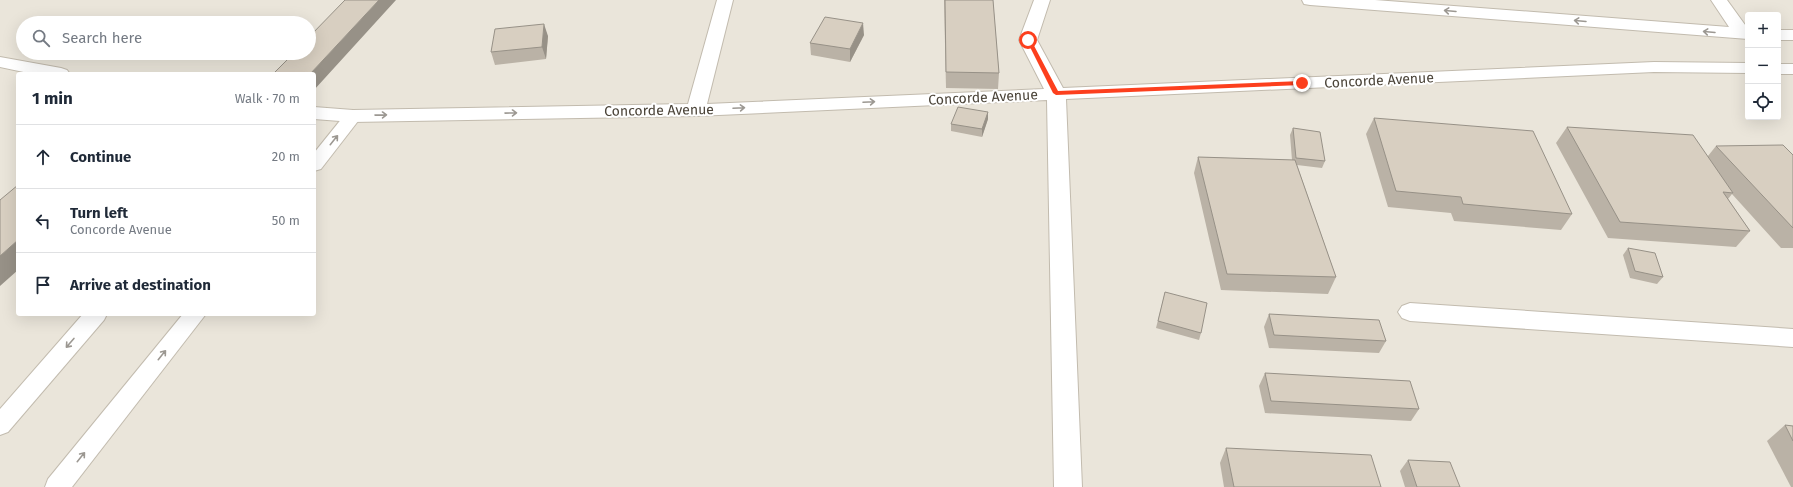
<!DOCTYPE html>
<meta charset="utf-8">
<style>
:root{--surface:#fff;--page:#f2f2f3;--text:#1f2937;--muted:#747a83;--line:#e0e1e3}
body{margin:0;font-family:"Fira Sans",sans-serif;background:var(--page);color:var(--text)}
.controls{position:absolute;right:12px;top:12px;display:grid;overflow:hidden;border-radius:4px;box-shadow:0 4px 16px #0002}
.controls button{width:36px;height:36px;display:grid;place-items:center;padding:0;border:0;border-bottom:1px solid var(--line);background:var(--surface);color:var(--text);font:20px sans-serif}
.stop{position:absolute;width:12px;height:12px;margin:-9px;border:3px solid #fc3f1d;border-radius:50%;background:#fff}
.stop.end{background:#fc3f1d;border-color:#fff;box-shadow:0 1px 4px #0008}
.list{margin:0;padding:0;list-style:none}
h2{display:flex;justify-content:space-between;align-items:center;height:52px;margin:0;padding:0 16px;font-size:17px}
h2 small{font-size:13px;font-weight:400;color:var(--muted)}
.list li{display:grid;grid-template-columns:26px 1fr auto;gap:12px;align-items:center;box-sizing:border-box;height:64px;padding:0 16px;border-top:1px solid var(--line)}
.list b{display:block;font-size:15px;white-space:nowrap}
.list p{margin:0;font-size:13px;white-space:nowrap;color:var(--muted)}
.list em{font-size:13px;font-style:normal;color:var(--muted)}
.icon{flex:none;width:22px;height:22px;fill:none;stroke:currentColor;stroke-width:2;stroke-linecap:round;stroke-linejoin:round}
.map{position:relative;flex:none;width:1793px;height:487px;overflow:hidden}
.search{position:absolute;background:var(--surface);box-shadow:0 4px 16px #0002;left:16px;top:16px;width:300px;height:44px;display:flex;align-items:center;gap:10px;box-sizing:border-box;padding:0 14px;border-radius:22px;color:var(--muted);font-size:15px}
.panel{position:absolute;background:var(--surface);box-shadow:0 4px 16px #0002;left:16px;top:72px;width:300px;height:244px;border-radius:4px}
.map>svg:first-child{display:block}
</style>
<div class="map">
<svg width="1793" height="487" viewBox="0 0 1793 487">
<rect width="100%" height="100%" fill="#f6f3ec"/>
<path fill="#eae5da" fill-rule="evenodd" d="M0,0H1793V487H0ZM1748,15H1778V117H1748ZM23,23H309V53H23ZM18,74H314V314H18Z"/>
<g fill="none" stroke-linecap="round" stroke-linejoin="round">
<defs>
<g id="lane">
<path d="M353,110L359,112L362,116L321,169L314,171V153L347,112Z"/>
<path d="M83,314H107L104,320L8,432L0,435V409Z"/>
<path d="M183,314H206L72,487H45L48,479Z"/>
</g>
<g id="street">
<path d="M717,0H733L707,104L1044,89L1019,40L1034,0H1050L1037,40L1063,88L1654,62L1748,63V73L1654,72L1066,99L1082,487H1054L1047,100L696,116L353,122L314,119V107L353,110L688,104Z"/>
<path d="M1302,0H1375L1729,27L1711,0H1727L1748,29V39L1310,5L1304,4Z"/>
<rect x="1778" y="30" width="15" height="10"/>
<path d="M0,57L61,68L67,70L70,74H33L0,67Z"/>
<rect x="1778" y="64" width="15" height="10"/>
<path d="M1410,303L1793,329V347L1410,321L1402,318L1398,312L1402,306Z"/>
</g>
</defs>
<use href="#lane" stroke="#c2bbae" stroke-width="2"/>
<use href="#street" stroke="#c2bbae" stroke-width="2"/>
<use href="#lane" fill="#fff" fill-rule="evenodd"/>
<use href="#street" fill="#fff" fill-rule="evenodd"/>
</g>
<g fill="#bab2a6">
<path d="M944,0H993L999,73L998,89L946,88Z"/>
<path d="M864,35L850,62L811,55L810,43Z"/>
<path d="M548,36L546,59L495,65L491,52Z"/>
<path d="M988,112V119L982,137L951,131V124Z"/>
<path d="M1374,118L1572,214L1561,230L1454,221L1451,213L1388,207L1366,134Z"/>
<path d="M1567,127L1708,156L1716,146L1793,155V248H1781L1732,194L1728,199L1750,231L1736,247L1608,238L1556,143Z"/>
<path d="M1293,128L1325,161L1322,168L1297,165L1336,277L1328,294L1221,290L1194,173L1198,157L1292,160L1290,135Z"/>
<path d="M1628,248L1663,277L1657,284L1630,278L1623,255Z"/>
<path d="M1165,292L1201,333L1199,340L1156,328Z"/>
<path d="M1269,314L1386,341L1379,353L1269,348L1264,327Z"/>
<path d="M1265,373L1419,409L1411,421L1265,413L1259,386Z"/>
<path d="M1785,425L1793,426V487H1791L1767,441Z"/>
<path d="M1226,448L1381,487H1224L1220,463Z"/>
<path d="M1408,460L1460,487H1405L1400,471Z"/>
</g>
<g fill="#979187">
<path d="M379,0H396L314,90V74H310Z"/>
<path d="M863,23L864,35L850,62V49Z"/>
<path d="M544,24L548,36L546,59L542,47Z"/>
<path d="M988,112V119L982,137V129Z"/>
<path d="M18,240V270L0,286V256Z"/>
</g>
<g fill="#d8cfc1" stroke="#979187">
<path d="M345,0H379L310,74H273L294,53H309V37Z"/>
<path d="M945,0H993L999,73L946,72Z"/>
<path d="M825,17L863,23L850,49L810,43Z"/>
<path d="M544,24L542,47L491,52L495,29Z"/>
<path d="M958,107L988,112L982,129L951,124Z"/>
<path d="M1374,118L1533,131L1572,214L1463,204L1461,197L1396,191Z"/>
<path d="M1567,127L1693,135L1733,193L1723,192L1750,231L1620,222Z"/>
<path d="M1293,128L1320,132L1325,161L1296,158Z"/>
<path d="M1783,145L1793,155V228L1716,146Z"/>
<path d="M1198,157L1295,160L1336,277L1227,274Z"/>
<path d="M18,185V240L0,256V200Z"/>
<path d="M1628,248L1655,253L1663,277L1635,271Z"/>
<path d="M1165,292L1207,303L1201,333L1158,321Z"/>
<path d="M1269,314L1379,320L1386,341L1274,335Z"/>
<path d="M1265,373L1410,381L1419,409L1271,401Z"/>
<path d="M1785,425L1793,426V441Z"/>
<path d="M1226,448L1371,455L1381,487H1234Z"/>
<path d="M1408,460L1450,462L1460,487H1417Z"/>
</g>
<defs><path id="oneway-shaft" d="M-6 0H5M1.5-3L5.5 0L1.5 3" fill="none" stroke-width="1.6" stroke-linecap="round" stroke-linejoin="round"/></defs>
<g stroke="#9c9892">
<use href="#oneway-shaft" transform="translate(1450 11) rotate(-175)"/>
<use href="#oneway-shaft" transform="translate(1580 21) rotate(-175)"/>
<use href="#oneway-shaft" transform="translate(1709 32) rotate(-175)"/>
<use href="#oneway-shaft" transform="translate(869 102) rotate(-3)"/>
<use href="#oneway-shaft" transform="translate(739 108) rotate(-3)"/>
<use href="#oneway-shaft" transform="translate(511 113) rotate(-1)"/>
<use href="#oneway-shaft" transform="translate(381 115) rotate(-1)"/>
<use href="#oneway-shaft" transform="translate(334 140) rotate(-51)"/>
<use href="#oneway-shaft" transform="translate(70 343) rotate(131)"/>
<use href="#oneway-shaft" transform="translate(162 355) rotate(-51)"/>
<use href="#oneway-shaft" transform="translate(81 457) rotate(-51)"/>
</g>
<path fill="#fc3f1d" d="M1026,39L1031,40L1058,91L1302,81L1305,83L1302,85L1056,95L1053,93Z"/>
<g text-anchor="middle" stroke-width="4" stroke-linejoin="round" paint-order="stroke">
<g font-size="14" fill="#4b4439" stroke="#fff">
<text transform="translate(1379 80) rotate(-3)" y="5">Concorde Avenue</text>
<text transform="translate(983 97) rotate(-3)" y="5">Concorde Avenue</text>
<text transform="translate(659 110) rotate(-1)" y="5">Concorde Avenue</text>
</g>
</g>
</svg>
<div class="controls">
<button>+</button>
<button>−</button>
<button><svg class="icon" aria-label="locate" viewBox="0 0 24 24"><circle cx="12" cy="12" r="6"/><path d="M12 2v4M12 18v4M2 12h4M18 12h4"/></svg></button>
</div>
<div class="stop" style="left:1028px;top:40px"></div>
<div class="stop end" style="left:1302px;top:83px"></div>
<div class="search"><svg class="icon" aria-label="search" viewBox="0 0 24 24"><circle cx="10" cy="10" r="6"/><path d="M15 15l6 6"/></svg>Search here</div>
<section class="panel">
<h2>1 min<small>Walk · 70 m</small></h2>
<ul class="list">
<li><svg class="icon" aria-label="ahead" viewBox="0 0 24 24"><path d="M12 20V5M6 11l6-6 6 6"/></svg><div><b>Continue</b></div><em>20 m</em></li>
<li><svg class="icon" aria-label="left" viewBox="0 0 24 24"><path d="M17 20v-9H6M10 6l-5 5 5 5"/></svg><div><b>Turn left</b><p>Concorde Avenue</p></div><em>50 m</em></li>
<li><svg class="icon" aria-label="arrive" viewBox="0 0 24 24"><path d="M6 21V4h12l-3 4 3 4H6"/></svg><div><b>Arrive at destination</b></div></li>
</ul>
</section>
</div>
